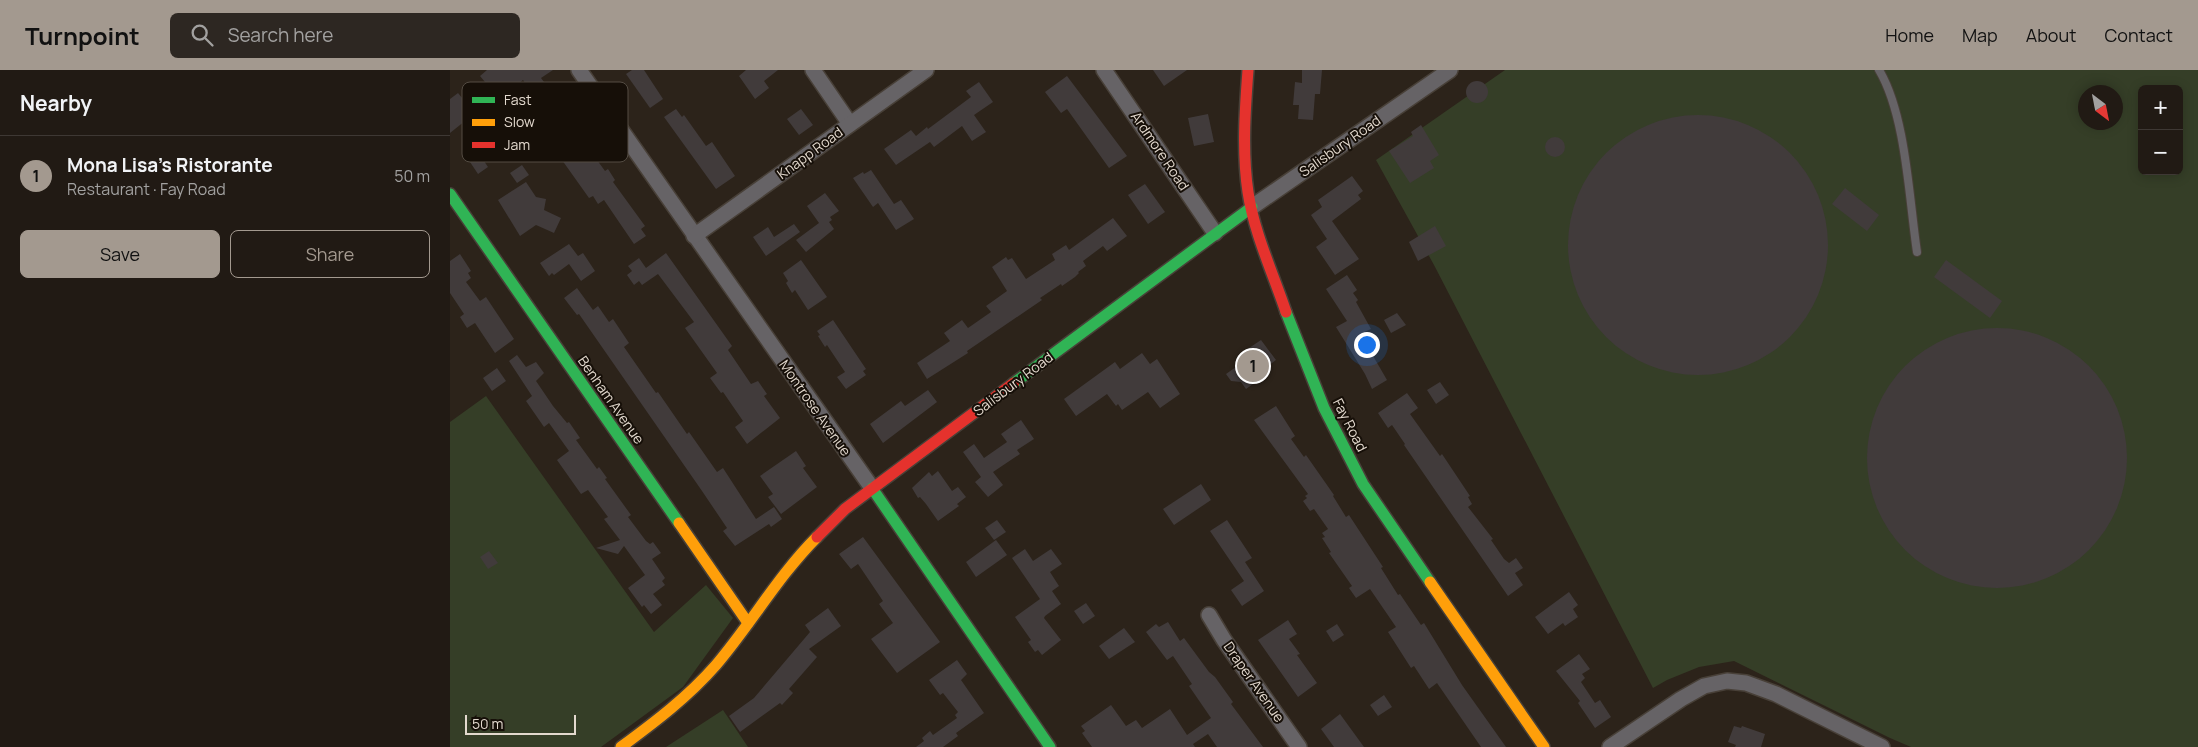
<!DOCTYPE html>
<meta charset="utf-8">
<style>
:root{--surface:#211a14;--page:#2d2722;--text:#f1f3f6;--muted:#a2a1a0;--line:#3e3834;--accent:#a3998f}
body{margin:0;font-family:Manrope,sans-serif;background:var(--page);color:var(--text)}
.controls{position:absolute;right:15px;top:15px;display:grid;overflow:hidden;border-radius:8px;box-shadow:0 2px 12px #0003}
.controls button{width:45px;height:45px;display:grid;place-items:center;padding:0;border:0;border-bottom:1px solid var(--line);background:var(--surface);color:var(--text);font:25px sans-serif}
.compass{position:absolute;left:1628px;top:15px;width:45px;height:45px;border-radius:50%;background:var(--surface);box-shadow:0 2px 12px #0003;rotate:148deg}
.scale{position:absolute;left:15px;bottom:12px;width:111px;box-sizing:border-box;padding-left:5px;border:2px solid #e3d9ce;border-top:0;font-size:14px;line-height:18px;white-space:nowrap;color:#e3d9ce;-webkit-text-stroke:4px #160f08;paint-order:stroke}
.you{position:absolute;left:916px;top:274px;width:18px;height:18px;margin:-12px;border:4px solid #fff;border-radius:50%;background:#1a73e8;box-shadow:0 0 0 8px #1a73e833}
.badge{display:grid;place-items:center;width:32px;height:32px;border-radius:50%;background:var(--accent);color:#111;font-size:16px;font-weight:700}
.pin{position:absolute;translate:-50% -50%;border:2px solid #fff;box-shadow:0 1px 5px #0006}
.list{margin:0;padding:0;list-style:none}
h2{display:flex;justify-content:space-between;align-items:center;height:65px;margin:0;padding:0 20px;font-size:21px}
h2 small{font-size:16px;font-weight:400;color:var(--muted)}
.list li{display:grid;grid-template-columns:32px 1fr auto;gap:15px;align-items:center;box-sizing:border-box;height:80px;padding:0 20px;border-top:1px solid var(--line)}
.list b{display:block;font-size:19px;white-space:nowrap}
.list p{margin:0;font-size:16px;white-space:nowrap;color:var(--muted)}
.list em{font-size:16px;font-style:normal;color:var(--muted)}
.actions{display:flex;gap:10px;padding:15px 20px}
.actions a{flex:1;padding:11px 0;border:1px solid var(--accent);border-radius:8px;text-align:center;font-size:18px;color:var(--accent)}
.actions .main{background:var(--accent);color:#111}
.icon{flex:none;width:28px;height:28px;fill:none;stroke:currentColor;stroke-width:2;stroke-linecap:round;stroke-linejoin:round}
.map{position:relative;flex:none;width:1748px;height:677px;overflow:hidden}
header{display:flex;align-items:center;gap:30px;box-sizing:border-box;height:70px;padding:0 25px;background:var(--accent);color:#111}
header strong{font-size:24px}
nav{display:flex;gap:28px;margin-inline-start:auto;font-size:18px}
.search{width:350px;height:45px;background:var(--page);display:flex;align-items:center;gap:12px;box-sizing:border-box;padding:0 18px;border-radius:8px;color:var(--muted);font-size:19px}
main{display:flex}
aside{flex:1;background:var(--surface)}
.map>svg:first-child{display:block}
</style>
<header>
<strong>Turnpoint</strong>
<div class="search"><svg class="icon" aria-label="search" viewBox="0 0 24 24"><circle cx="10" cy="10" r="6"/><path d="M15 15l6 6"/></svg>Search here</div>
<nav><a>Home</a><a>Map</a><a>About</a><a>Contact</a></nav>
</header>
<main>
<aside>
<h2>Nearby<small></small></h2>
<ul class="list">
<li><span class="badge">1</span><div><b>Mona Lisa's Ristorante</b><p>Restaurant · Fay Road</p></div><em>50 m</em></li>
</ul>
<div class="actions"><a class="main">Save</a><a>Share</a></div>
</aside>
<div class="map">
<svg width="1748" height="677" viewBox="0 0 1748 677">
<rect width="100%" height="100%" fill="#2c231a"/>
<g fill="#353e27" fill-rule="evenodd">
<path d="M1055,0H1748V677H1461L1440,668L1284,591L1249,597L1217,610L1203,618L984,195L926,90ZM1692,19H1729V101H1692ZM1636,22H1666V52H1636Z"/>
<path d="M36,326L204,562L256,515L283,548L233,617L151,677H0V352Z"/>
<path d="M273,640L298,677H216Z"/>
</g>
<g fill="#413b3b">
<path d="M37,0H103L91,8L113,37L110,39L121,55L111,63L73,10L42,35L45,39L25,54L20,47L0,63V29L8,23L13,29L35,12L30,6Z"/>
<path d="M182,0H194L213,29L200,38L176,4Z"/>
<path d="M296,0H328L314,11L319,18L305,29L289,6Z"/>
<path d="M703,0H737L714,16Z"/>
<path d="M852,0H872L870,24H865L863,50L848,49L849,35H843L845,12L852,13Z"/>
<path d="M617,6L677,86L659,98L617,39L611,43L595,22Z"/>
<circle cx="1027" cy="22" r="11"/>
<path d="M529,12L543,32L524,45L536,62L522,71L512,56L484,77L480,72L446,95L434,79L461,60L466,66L477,57L478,59L521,27L516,21Z"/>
<path d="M226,39L232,47L234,45L256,76L262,72L285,106L266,119L214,47Z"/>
<path d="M351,39L363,55L349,65L337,49Z"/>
<path d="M758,44L764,72L744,76L738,48Z"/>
<circle cx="1248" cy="175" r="130"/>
<path d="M971,55L989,85L980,91L984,98L960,113L939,81L963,66L961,62Z"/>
<circle cx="1105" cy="77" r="10"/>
<path d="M30,72L40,86L34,91L38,97L28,104L14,83Z"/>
<path d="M118,75L124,83L136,75L155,101L158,99L165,110L163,112L195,156L191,159L196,166L184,174L154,130L148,134L143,126L139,128L107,83Z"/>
<path d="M72,95L79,105L67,113L60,103Z"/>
<path d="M421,100L444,134L451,130L464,149L446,160L428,133L423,137L403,108L413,102L414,104Z"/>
<path d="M902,106L913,121L908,125L911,129L882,151L909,189L885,205L866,177L877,169L861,145L872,137L868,130Z"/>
<path d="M76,112L86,127L96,129L94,140L111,148L104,163L86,155L70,166L48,130Z"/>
<path d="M695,114L715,142L698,154L678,125Z"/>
<path d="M1395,118L1429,145L1417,161L1382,134Z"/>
<path d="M375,123L389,141L380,147L382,150L379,152L384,159L356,182L346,170L369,153L357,136Z"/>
<path d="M663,148L677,166L657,181L653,176L633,191L636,196L628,202L629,203L625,207L612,216L611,214L590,228L592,230L517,281L518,283L477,309L467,293L500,271L494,263L512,250L518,258L541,242L536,236L557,221L542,197L556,187L558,190L562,188L576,209L605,190L602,184L616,175L619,180Z"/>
<path d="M344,154L350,162L316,186L303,167L318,157L324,167Z"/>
<path d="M985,156L996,176L968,191L959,172Z"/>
<path d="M119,174L128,186L133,183L145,201L131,211L119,194L104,205L102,203L99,206L90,193Z"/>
<path d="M216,183L282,276L278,280L301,314L308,311L317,324L314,326L330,348L297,374L285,357L293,351L273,322L271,323L260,308L267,303L235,258L244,252L208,204L192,215L189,211L184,215L177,205L182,201L178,196L189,188L196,198Z"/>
<path d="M10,184L21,201L18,203L21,208L16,212L30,231L36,227L64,269L45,283L25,253L17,258L10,247L14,244L0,223V191Z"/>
<path d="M351,190L377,227L358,240L345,220L342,223L336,213L338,211L333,203Z"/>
<path d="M1496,190L1552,231L1540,248L1484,207Z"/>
<path d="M897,205L907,220L903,223L908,230L906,232L921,259L912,263L916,271L915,272L937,310L922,319L915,304L886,257L897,251L876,219Z"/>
<path d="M127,218L143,240L148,236L159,252L163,249L179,273L174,277L206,323L208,322L237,364L239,362L267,402L273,398L306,449L324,437L332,449L321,457L319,454L285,476L273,461L277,458L252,421L129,244L127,245L114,228Z"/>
<path d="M947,243L956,255L941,263L934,250Z"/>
<path d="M383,250L416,299L413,301L416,305L396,319L387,307L395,302L377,275L375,277L368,266L370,265L367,261Z"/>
<circle cx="1547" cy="388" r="130"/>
<path d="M811,270L826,290L810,302L814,306L796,319L791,312L781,311L776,304L800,287L796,280Z"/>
<path d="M692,283L700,294L707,289L730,324L710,338L698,322L672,340L668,334L666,336L657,324L626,346L614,329L665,292L670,299Z"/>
<path d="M67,285L76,297L86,292L94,303L86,311L103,336L117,353L119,352L130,368L126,370L147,399L149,397L157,408L155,409L181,445L178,447L196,471L200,474L203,472L211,483L202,489L215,508L212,511L215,515L203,524L212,535L201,544L194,535L192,537L178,518L195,505L174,476L168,484L146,478L170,470L154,449L158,447L138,420L131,424L107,390L119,381L99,353L94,357L76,331L82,326L59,291Z"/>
<path d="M47,298L56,311L42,321L33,308Z"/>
<path d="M990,312L999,325L986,334L977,320Z"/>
<path d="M478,320L487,332L433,373L420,354L451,331L455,336Z"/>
<path d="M957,323L968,338L960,344L990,386L992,384L1020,426L1018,427L1022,434L1018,437L1043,469L1041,470L1054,489L1059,493L1066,488L1073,498L1065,503L1073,515L1058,526L954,375L955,374L942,355L938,358L928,343Z"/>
<path d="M826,336L845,366L841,369L854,387L856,385L884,425L883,426L896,447L899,445L933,497L931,498L948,525L950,524L971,555L974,553L1012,615L1056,677H1031L987,613L979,619L964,596L961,598L938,562L946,557L920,519L906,528L899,518L902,516L879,483L881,482L872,468L875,467L872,463L878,459L864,439L860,441L853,431L857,428L855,426L858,424L804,350Z"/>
<path d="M571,350L584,369L567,380L570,384L543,402L553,415L538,427L525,412L531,407L513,382L524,374L534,388L557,372L551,364Z"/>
<path d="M346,381L356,396L353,398L367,417L331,444L318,427L323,424L310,406Z"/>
<path d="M488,401L502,421L508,417L516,427L507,434L509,436L488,451L476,434L470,427L468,428L462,418L479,402L482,406Z"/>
<path d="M751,414L761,430L724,455L713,439Z"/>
<path d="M547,450L556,462L544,470L535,458Z"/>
<path d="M777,450L802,488L795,492L814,521L792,536L781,520L794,511L760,461Z"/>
<path d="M413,467L490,572L447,603L421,569L443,553L429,534L433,531L408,494L401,499L389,484Z"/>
<path d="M546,470L557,485L526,507L516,492Z"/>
<path d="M575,479L583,491L601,479L612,494L600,502L609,516L602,521L611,534L595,546L594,548L611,570L592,585L588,580L585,582L578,572L581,570L565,547L590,529L562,488Z"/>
<path d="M39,481L48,493L38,499L30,487Z"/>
<path d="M1119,522L1128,535L1123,539L1128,547L1115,556L1113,553L1098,564L1085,547Z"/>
<path d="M636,533L645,546L633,554L624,541Z"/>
<path d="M378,538L391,556L359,579L367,587L339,619L343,623L332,635L330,633L290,662L279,646L304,628L360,562L355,555Z"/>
<path d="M838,550L847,564L839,569L850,584L847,585L867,613L848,627L808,570Z"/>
<path d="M718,552L730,571L734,568L759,602L765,607L783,632L781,634L813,677H767L758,664L743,674L745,677H642L632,663L635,661L631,656L661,635L676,656L686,650L692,658L720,639L737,665L761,648L739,616L742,614L723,586L717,590L696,562L706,554L709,557Z"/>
<path d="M887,554L894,565L883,572L876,561Z"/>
<path d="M674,558L685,572L659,589L649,576Z"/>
<path d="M1129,584L1140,599L1132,604L1135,608L1131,612L1145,633L1150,630L1161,647L1145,658L1128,633L1130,631L1106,601Z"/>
<path d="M507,590L517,604L511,610L534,643L506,663L508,666L493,677H466L474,671L472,668L480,661L483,665L507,648L505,645L508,642L493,623L490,625L479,610Z"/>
<path d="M934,625L942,637L928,646L920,635Z"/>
<path d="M890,644L914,677H884L871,659Z"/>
<path d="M1284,656L1291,658L1292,656L1315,664L1311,677H1285L1286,675L1278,672Z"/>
</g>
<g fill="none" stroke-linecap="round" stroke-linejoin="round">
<defs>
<path id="lane" d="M1429,0C1456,45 1459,129 1467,182"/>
<g id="street">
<path d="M129,0L422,418"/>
<path d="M363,0L400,54"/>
<path d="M654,0L765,163"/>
<path d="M802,137L1000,0"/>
<path d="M244,166L476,0"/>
<path d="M759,545L774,570L849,677"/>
<path d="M1160,677L1231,629L1254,616L1277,611L1296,613L1326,624L1432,677"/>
</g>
<g id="fast">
<path d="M0,124L229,453"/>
<path d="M836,242L874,338L913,414L980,512"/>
<path d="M564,313L802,137"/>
<path d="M422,418L600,677"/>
</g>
<g id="slow">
<path d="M229,453L298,553"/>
<path d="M980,512L1094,677"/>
<path d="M171,677C205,652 238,627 266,595C301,554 328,506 367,467"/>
</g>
<g id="jam">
<path d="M798,0C795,40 792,82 798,122C804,163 823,203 836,242"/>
<path d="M367,467L395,439L564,313"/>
</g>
</defs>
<use href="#lane" stroke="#484038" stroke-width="10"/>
<use href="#street" stroke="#484038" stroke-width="18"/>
<use href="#fast" stroke="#484038" stroke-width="14"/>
<use href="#slow" stroke="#484038" stroke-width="14"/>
<use href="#jam" stroke="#484038" stroke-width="14"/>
<use href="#lane" stroke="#666366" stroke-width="8"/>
<use href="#street" stroke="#666366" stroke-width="15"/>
<use href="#fast" stroke="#30b455" stroke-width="11"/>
<use href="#slow" stroke="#ff9f0a" stroke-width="11"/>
<use href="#jam" stroke="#e5322d" stroke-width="11"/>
</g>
<g text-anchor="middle" stroke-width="4" stroke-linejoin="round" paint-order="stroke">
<g font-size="14" fill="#e3d9ce" stroke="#160f08">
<text transform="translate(890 76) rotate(-35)" y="5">Salisbury Road</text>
<text transform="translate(710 81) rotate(56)" y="5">Ardmore Road</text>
<text transform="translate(360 83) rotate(-36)" y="5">Knapp Road</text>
<text transform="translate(563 314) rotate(-37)" y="5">Salisbury Road</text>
<text transform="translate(161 330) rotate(55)" y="5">Benham Avenue</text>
<text transform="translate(365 338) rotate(55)" y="5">Montrose Avenue</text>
<text transform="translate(900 355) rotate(63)" y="5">Fay Road</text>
<text transform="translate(804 612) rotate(55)" y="5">Draper Avenue</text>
</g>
</g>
<rect x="12" y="12" width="166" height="80" rx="8" fill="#160f08" stroke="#544c43" stroke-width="1"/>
<rect x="22" y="27" width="23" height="6" fill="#30b455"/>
<rect x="22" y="49" width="23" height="7" fill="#ff9f0a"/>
<rect x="22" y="72" width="23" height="6" fill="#e5322d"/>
<g font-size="14" fill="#e3d9ce">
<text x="54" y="35">Fast</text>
<text x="54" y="57">Slow</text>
<text x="54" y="80">Jam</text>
</g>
</svg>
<div class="controls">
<button>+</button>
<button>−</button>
</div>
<svg class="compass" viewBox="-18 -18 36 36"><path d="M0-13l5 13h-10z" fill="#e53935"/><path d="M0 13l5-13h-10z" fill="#a2a1a0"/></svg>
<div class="scale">50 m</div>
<div class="you"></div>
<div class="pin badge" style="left:803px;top:296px">1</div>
</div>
</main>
